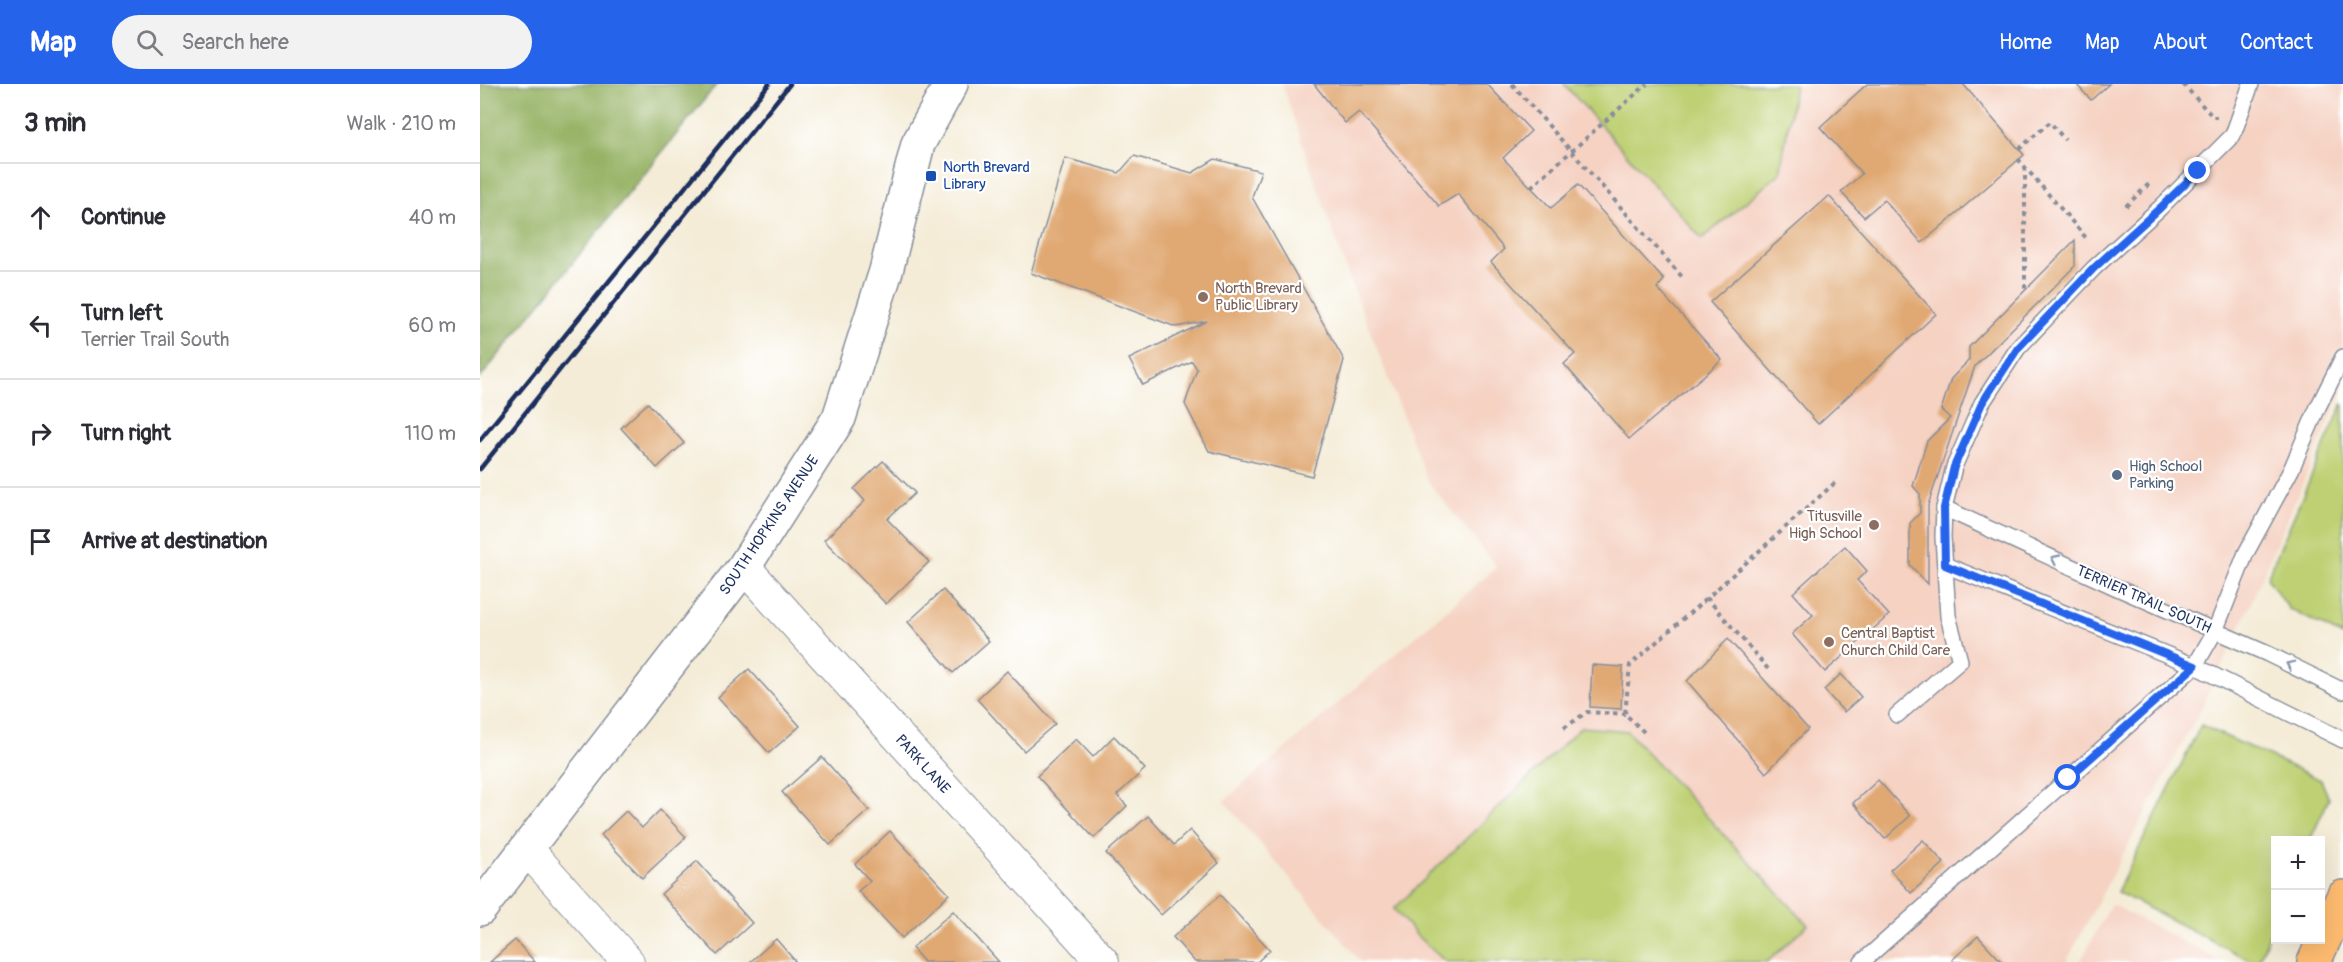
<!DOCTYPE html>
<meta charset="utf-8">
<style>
:root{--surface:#fff;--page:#f2f2f3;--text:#2b2b33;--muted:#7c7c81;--line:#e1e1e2;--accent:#2563eb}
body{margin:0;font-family:Pangolin,sans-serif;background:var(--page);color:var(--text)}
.controls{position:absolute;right:18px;bottom:18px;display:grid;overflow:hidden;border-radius:0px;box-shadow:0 6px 24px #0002}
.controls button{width:54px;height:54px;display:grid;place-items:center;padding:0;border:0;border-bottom:2px solid var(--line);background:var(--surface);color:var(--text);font:30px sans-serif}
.stop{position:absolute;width:18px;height:18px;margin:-14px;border:4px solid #2563eb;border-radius:50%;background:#fff}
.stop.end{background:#2563eb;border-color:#fff;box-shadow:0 2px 6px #0008}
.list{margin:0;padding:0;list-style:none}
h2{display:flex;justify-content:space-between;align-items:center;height:78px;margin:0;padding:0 24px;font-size:26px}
h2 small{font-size:20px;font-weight:400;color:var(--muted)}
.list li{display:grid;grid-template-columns:39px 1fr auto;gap:18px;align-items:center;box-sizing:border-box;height:108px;padding:0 24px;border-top:2px solid var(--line)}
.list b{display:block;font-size:22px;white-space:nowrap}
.list p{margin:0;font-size:20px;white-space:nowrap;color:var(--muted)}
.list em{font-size:20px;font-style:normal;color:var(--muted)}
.icon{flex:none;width:33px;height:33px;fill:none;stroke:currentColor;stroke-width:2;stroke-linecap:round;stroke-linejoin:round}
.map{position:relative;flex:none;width:1863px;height:878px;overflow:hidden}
header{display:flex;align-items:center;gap:36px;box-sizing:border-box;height:84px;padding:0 30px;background:var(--accent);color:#fff}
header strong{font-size:28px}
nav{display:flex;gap:33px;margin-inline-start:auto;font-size:21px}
.search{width:420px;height:54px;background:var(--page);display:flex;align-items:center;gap:15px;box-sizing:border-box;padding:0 21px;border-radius:33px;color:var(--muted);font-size:22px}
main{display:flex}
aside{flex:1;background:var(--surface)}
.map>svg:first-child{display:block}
</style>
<header>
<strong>Map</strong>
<div class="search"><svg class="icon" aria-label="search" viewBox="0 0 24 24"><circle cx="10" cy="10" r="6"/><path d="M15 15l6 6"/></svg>Search here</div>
<nav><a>Home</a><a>Map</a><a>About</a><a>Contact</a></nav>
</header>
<main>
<aside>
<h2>3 min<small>Walk · 210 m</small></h2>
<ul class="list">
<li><svg class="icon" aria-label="ahead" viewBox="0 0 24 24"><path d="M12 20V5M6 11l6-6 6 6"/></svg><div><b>Continue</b></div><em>40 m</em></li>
<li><svg class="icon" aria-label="left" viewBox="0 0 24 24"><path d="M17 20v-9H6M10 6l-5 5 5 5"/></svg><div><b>Turn left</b><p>Terrier Trail South</p></div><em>60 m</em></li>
<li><svg class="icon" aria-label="right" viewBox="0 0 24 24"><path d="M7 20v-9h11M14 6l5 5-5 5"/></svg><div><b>Turn right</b></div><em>110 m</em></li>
<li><svg class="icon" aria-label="arrive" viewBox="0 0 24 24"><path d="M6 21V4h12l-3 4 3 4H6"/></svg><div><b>Arrive at destination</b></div></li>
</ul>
</aside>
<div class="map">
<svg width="1863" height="878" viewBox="0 0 1863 878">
<rect width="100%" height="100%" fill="#fff"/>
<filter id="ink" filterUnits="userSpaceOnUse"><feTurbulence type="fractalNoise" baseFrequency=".0167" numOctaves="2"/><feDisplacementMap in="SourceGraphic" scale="12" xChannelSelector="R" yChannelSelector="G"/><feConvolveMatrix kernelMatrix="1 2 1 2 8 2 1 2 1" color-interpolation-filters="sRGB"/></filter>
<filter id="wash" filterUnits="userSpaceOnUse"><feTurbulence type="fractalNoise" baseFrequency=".008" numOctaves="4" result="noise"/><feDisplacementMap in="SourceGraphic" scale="24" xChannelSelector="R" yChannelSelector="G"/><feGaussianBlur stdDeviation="1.35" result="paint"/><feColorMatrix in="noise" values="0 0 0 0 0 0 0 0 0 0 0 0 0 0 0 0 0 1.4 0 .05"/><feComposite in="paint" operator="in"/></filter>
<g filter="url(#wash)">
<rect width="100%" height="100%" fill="#f4ecd7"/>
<g fill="#f5d2c2">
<path d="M802,0H1863V306L1762,540L1721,624L1586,878H881L744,717L1017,483L948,398L860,169Z"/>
<path d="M1631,820L1742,878H1600Z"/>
</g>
<g fill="#bed073" stroke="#6c8068" stroke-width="1.5">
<path d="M1084,0H1315L1300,89L1222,155Z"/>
<path d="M1863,319V552L1809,525L1787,494Z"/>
<path d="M1721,641L1841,696L1849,715L1830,756H1796L1795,837L1778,878H1773L1637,808Z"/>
<path d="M1101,643L1147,647L1328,841L1287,878H966L938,853L914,825Z"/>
</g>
<path fill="#96b265" stroke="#587062" stroke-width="1.5" d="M0,0H237L0,294Z"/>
<g id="blocks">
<g fill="#e0a872">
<path d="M834,0H1007L1051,47L1023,74L1071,124L1098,101L1184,196L1177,204L1242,276L1149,355L1084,280L1095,270L1011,178L1024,165L978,110L959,122L879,28L865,39Z"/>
<path d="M1387,0H1483L1544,71L1442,159L1404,116L1384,133L1361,108L1382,90L1340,43Z"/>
<path d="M1596,0H1629L1611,16Z"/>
<path d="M654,72L712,89L735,75L781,87L772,113L864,276L832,392L729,367L705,320L717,285L712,277L663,301L649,275L727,237L696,243L551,189L585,74L639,89Z"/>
<path d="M1349,112L1456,230L1338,340L1230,218Z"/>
<path d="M1595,156V182L1495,282L1448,421V500L1430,481V439L1440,429V410L1433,402L1447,357L1470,334L1461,326L1471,295L1489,276V263Z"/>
<path d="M168,319L204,359L177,384L141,344Z"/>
<path d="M403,377L435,409L407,435L449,478L406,520L344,456L385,417L374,405Z"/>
<path d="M1365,462L1387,487L1377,496L1409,531L1345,588L1312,550L1333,531L1313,509Z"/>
<path d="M463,506L509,557L473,589L428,538Z"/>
<path d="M1248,555L1328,645L1286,689L1207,597Z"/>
<path d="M1112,581L1143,583L1141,625L1110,623Z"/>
<path d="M269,585L320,642L289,669L238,613Z"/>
<path d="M527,587L575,640L544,667L497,615Z"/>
<path d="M1361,590L1381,613L1364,628L1344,606Z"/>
<path d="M634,652L665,685L637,711L647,722L614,754L557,692L596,655L613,673Z"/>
<path d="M342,673L389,726L350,761L302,708Z"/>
<path d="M1398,696L1430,732L1405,755L1373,719Z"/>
<path d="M180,726L206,753L162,794L121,751L146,727L162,744Z"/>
<path d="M668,732L694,761L710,746L739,779L681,831L626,769Z"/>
<path d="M410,747L469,810L422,854L378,807L390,797L375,780Z"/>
<path d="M1443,756L1464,779L1431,809L1410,786Z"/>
<path d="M217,777L272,839L237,871L181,810Z"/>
<path d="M740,811L790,866L777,878H715L693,853Z"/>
<path d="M473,827L519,878H444L432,864Z"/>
<path d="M1498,852L1522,878H1474L1472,876Z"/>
<path d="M296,855L316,878H270Z"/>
<path d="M35,856L55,878H10Z"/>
</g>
</g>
</g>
<g filter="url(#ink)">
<use href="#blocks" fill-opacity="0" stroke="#888e9a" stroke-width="1.5"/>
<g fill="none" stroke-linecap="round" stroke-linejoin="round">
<defs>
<g id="service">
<path d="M1464,424L1635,503L1788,570L1863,607"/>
<path d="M1465,481L1715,582L1863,656"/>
<path d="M1417,631L1480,577L1468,532L1463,453L1464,424L1474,383L1502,319L1538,264L1614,184L1680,124L1753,51L1771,0"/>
<path d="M1382,878L1715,582L1735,547L1766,469L1811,386L1838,323L1863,273"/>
</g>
<g id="minor">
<path d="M264,483L623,878"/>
<path d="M47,765L148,878"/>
</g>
<path id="tertiary" d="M0,825L264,483L359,334L406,187L438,60L471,0"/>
<path id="primary" d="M1834,878L1863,813"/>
</defs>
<use href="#service" stroke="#888e9a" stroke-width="18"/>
<use href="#minor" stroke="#888e9a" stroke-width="34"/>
<use href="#tertiary" stroke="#888e9a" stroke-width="36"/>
<use href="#primary" stroke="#888e9a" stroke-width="36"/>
<g stroke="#888e9a" stroke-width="4" stroke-dasharray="4.5 4.5" stroke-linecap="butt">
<path d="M1032,0L1204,195"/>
<path d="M1703,0L1733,33H1737"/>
<path d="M1539,65L1570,38L1585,56"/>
<path d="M1538,75L1607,155"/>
<path d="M1545,83V206"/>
<path d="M1051,103L1167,0"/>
<path d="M1646,122L1671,98"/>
<path d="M1288,585L1227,514L1358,396"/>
<path d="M1084,644L1107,628L1145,630"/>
<path d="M1164,648L1145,630L1150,581L1227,514"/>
</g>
<use href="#service" stroke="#fff" stroke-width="15"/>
<use href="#minor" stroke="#fff" stroke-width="32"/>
<use href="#tertiary" stroke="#fff" stroke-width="33"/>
<use href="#primary" stroke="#febc70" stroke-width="33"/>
<g stroke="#1b2f5e" stroke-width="4.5">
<path d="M0,356L289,0"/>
<path d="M0,385L310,0"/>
</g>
</g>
<defs><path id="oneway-chevron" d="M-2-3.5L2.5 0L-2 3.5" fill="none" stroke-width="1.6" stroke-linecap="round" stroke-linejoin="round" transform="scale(1.5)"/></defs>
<g stroke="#8d97ae">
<use href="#oneway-chevron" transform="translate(1575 475) rotate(-155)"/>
<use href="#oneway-chevron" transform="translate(1810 581) rotate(-154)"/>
</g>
</g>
<g fill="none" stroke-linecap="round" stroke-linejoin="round" filter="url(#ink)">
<path stroke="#2563eb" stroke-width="8" d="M1588,694L1715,582L1465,481L1464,424L1474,383L1502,319L1538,264L1614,184L1680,124L1718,87"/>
</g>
<rect fill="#1a4fb4" stroke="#fff" stroke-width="2" x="445" y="86" width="12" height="12" rx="3"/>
<g fill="#8d6e63" stroke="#fff" stroke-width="2">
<circle cx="723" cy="213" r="6"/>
<circle cx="1394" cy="441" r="6"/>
<circle cx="1349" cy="558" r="6"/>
</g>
<circle fill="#5c6f8a" stroke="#fff" stroke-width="2" cx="1637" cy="391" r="6"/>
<g text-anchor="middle" stroke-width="4.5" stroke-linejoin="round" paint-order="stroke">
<g font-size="15" fill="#164399" stroke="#fff" text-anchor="start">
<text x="463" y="88">North Brevard<tspan x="463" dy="17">Library</tspan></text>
</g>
<g font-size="15" fill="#785e54" stroke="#fff" text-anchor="start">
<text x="735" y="209">North Brevard<tspan x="735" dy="17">Public Library</tspan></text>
<text x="1382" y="437" text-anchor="end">Titusville<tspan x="1382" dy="17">High School</tspan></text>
<text x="1361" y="554">Central Baptist<tspan x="1361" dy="17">Church Child Care</tspan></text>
</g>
<g font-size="15" fill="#4e5e75" stroke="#fff" text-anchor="start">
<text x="1649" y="387">High School<tspan x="1649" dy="17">Parking</tspan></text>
</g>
<g font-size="15" fill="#1b2f5e" stroke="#fff">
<text transform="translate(289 441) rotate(-56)" y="5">SOUTH HOPKINS AVENUE</text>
<text transform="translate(1664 515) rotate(24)" y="5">TERRIER TRAIL SOUTH</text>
<text transform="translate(443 680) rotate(48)" y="5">PARK LANE</text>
</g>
</g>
</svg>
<div class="controls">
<button>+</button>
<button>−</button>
</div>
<div class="stop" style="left:1588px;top:694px"></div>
<div class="stop end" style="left:1718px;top:87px"></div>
</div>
</main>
